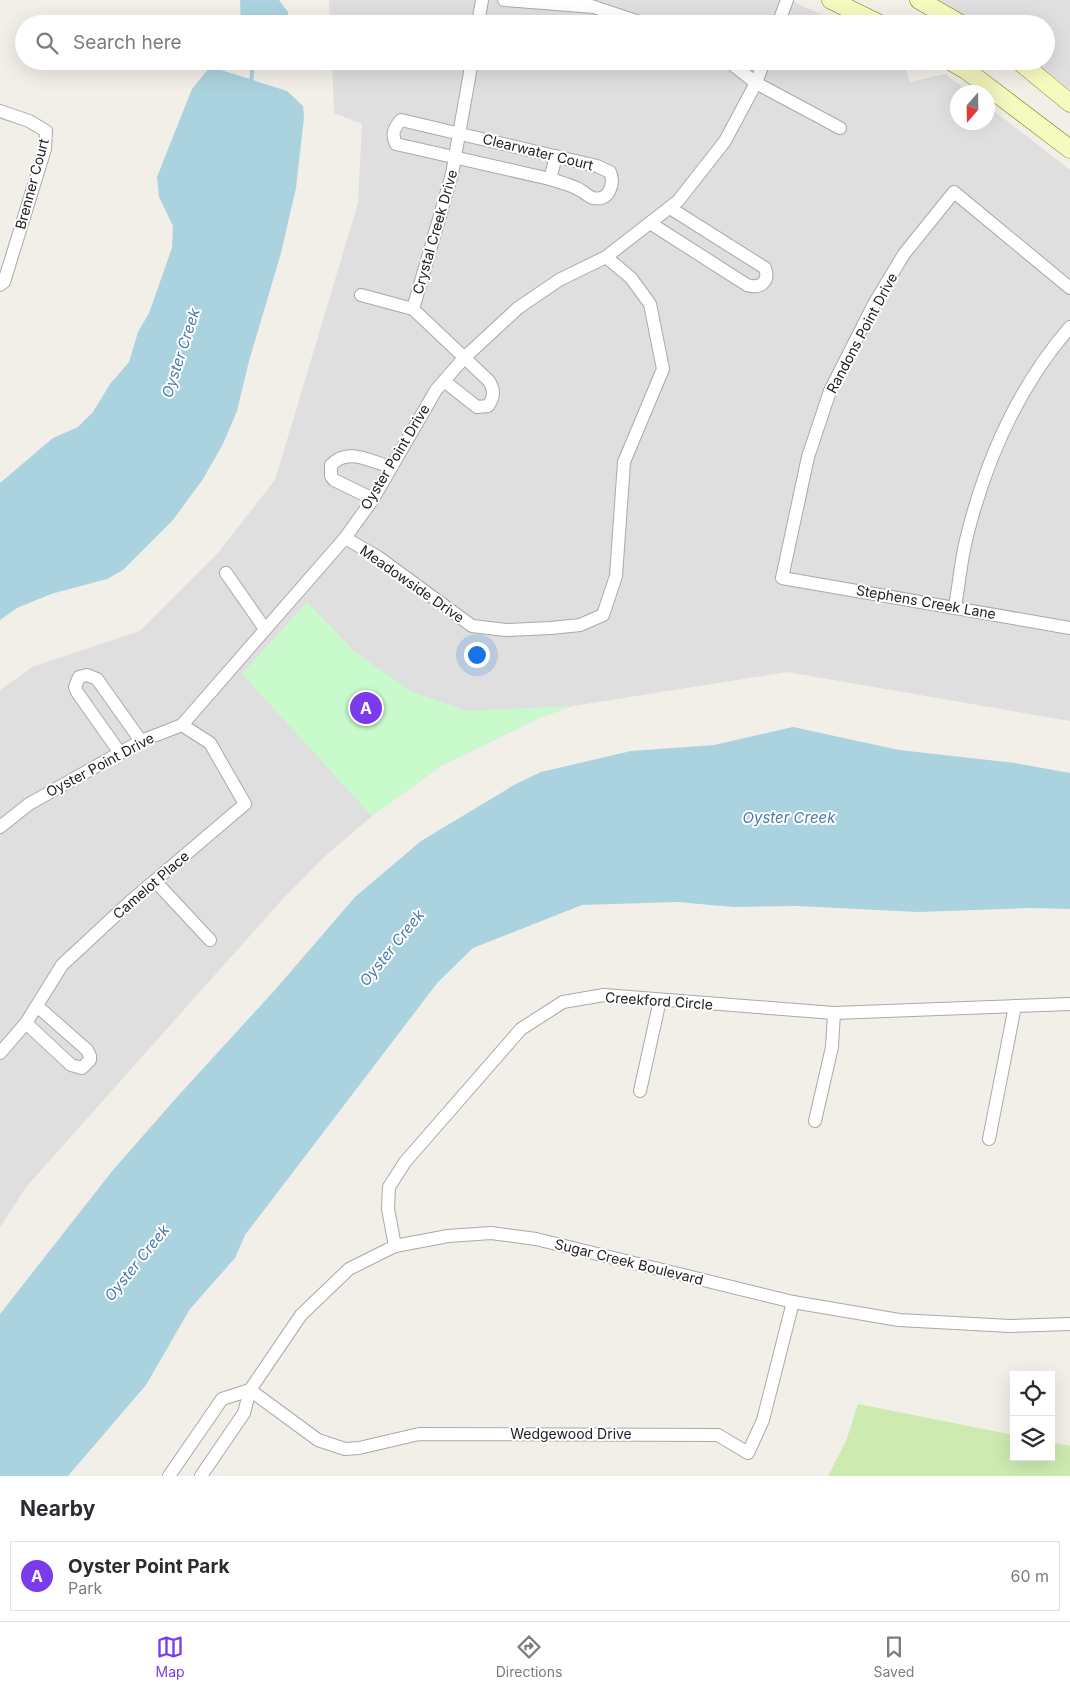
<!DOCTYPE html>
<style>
:root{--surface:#fff;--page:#f2f2f3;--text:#2b2b33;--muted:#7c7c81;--line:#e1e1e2;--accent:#7c3aed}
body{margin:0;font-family:Inter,sans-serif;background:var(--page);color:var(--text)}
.controls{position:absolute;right:15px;bottom:15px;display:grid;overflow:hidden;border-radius:0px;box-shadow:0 5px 20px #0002}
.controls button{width:45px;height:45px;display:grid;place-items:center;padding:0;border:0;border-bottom:1px solid var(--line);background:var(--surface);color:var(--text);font:25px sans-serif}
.compass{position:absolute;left:950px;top:85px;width:45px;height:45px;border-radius:50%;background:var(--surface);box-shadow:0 5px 20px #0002;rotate:200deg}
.you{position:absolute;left:476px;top:654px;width:18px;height:18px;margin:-12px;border:4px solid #fff;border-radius:50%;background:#1a73e8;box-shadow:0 0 0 8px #1a73e833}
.badge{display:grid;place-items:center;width:32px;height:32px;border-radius:50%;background:var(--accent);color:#fff;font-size:16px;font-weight:700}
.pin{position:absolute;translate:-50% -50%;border:2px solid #fff;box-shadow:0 1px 5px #0006}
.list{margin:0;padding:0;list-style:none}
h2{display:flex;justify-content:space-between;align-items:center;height:65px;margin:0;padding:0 20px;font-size:21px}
h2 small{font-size:16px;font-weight:400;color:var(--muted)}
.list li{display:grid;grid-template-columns:32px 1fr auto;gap:15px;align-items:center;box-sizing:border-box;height:70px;margin:0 10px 10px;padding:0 10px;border:1px solid var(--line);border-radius:0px}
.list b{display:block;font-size:19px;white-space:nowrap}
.list p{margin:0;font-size:16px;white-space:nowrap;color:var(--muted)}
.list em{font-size:16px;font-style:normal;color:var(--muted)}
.icon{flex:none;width:28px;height:28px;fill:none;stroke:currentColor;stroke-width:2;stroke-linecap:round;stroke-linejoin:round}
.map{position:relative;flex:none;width:1070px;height:1476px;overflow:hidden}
.search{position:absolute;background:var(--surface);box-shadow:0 5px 20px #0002;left:15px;right:15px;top:15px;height:55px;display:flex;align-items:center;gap:12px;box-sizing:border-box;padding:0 18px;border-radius:28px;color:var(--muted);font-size:19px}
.sheet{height:145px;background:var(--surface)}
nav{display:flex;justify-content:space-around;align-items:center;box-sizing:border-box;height:70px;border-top:1px solid var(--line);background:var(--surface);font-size:14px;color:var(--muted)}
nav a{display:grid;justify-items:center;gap:2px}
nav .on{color:var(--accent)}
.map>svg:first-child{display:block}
</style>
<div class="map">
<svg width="1070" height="1476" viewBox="0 0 1070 1476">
<rect width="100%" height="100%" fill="#f2efe9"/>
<g fill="#e0dfdf">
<path d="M329,0H789L843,24H330Z"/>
<path d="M938,0H1070V89L1033,61H1046V24H978Z"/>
<path d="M332,61H903L910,82L945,74L969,92H958V122H988V106L1070,170V721L787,672L573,706L539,718L441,766L372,816L323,858L280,902L27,1186L0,1227V690L32,667L140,631L217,554L275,480L358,203L362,124L334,113Z"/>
</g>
<path fill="#cdebb0" d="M858,1404L1014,1435V1457H1051V1442L1070,1446V1476H828L846,1441Z"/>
<path fill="#c8facc" d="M307,602L355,652L412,692L467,711L573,706L539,718L441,766L372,816L242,674Z"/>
<g fill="#aad3df">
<path d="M240,0H279L288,12V24H241Z"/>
<path d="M209,68L218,69L287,91L303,106L304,117L296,188L281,253L249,361L237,411L223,444L203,479L173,520L123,570L107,579L51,594L17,608L0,620V483L53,438L78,427L93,412L110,384L129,362L138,332L149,313L172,248L173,226L159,197L157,177L192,89Z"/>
<path d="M793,727L899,750L1015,763L1070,773V909L1030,908L918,912L798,906L734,907L677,902L582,905L473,948L438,982L245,1235L235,1258L190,1309L146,1385L68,1476H0V1314L113,1170L177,1097L274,991L355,897L421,841L514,785L541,772L631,751L714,745Z"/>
</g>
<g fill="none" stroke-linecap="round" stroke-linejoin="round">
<path stroke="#aad3df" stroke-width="4" d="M251,85L253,61"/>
<defs>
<g id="minor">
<path d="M504,0L594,7"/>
<path d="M588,5L645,24"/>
<path d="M478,24L482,0"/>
<path d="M778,24L787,0"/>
<path d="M728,61L756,83L840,128"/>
<path d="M0,111L29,121L46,131L45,149L4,282L0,285"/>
<path d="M401,120L597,166L610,172C615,184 609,202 593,198C587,196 582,190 576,188C568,184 559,182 550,179L396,144C391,134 394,128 401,120Z"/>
<path d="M550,179L556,156"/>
<path d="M650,223L747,285C760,289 770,282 765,268L670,208"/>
<path d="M1070,288L954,192L904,254L874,304L830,391L808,457L782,578L1070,628"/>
<path d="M361,295L413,309L489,381C495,391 494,397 488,406L477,407L444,381"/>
<path d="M413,309L452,174L472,61"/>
<path d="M373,499L334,480L331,476V465C347,447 370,461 390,467"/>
<path d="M345,538L378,557L472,626L506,630L551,628L580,625L603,615L616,576L624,462L663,369L650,304L631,278L606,257"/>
<path d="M226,573L265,629"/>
<path d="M955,607C959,584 961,559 967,536C986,460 1019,386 1070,327"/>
<path d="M120,753L77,692L75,687L79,677L87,675L97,679L141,741"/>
<path d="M0,827L29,804L141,741L182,725L345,538L373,499L436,390L464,358L518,308L559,280L606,257L678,201L725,141L756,83L764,61"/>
<path d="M155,881L210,940"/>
<path d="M26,1023L71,1065L82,1068L90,1060V1056L87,1050L37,1006"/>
<path d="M0,1053L26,1023L62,965L132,900L245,804L210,743L182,725"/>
<path d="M640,1091L660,1000"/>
<path d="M815,1121L832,1047L834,1013"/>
<path d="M989,1139L1015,1006"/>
<path d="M395,1246L388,1209L389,1187L405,1162L521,1029L563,1002L604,995L834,1013L1070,1004"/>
<path d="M250,1390L318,1440L345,1449L359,1448L419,1434L718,1435L748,1453L763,1420L793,1302"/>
<path d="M169,1476L222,1399L250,1390"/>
<path d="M201,1476L244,1413L250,1390L301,1315L349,1269L395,1246L448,1236L491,1233L536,1239L793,1302L899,1320L1010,1326L1070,1324"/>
</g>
<g id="secondary">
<path d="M831,0L880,24"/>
<path d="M919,0L961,24"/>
<path d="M950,61L966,70L1070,149"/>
<path d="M1019,61L1070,103"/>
</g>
</defs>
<use href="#minor" stroke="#a9a9a9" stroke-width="14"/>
<use href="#secondary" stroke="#707d05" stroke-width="19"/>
<use href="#minor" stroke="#fff" stroke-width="12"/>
<use href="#secondary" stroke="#f7fabf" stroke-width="18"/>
</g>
<g text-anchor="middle" stroke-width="4" stroke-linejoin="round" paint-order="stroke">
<g font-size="14" fill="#222" stroke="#fff">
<text transform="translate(538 152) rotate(14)" y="5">Clearwater Court</text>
<text transform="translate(32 184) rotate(-75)" y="5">Brenner Court</text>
<text transform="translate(435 232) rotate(-74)" y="5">Crystal Creek Drive</text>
<text transform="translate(862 333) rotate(-62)" y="5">Randons Point Drive</text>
<text transform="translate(395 457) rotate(-59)" y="5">Oyster Point Drive</text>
<text transform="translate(412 584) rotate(35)" y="5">Meadowside Drive</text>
<text transform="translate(926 602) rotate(10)" y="5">Stephens Creek Lane</text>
<text transform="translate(100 765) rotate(-28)" y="5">Oyster Point Drive</text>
<text transform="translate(151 885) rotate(-41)" y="5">Camelot Place</text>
<text transform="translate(659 1001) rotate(4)" y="5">Creekford Circle</text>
<text transform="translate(629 1262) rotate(14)" y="5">Sugar Creek Boulevard</text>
<text x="571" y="1439">Wedgewood Drive</text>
</g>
<g font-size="15" font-style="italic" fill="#4a7aab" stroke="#fff">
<text transform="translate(181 353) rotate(-72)" y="5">Oyster Creek</text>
<text x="789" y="823">Oyster Creek</text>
<text transform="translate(392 948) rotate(-51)" y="5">Oyster Creek</text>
<text transform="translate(137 1263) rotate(-51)" y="5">Oyster Creek</text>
</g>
</g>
</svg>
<div class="controls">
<button><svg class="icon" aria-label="locate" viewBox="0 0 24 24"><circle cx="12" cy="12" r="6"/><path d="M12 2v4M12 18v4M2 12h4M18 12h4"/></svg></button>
<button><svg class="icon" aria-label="layers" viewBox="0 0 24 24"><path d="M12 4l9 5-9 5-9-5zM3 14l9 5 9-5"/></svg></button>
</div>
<svg class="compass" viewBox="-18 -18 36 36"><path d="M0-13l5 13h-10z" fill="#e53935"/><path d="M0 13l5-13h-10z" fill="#7c7c81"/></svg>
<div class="you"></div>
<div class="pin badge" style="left:366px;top:708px">A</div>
<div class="search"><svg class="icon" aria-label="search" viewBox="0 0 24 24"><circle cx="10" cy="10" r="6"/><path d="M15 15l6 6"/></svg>Search here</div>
</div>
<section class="sheet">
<h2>Nearby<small></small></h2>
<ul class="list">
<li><span class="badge">A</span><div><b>Oyster Point Park</b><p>Park</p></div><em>60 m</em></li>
</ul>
</section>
<nav>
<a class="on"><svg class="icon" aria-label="map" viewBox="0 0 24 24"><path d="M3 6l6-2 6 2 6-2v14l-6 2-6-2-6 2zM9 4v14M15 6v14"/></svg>Map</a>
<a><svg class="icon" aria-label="directions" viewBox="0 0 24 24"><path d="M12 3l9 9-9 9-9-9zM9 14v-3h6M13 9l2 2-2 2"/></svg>Directions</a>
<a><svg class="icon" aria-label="saved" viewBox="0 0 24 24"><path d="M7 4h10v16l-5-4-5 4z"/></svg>Saved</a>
</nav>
